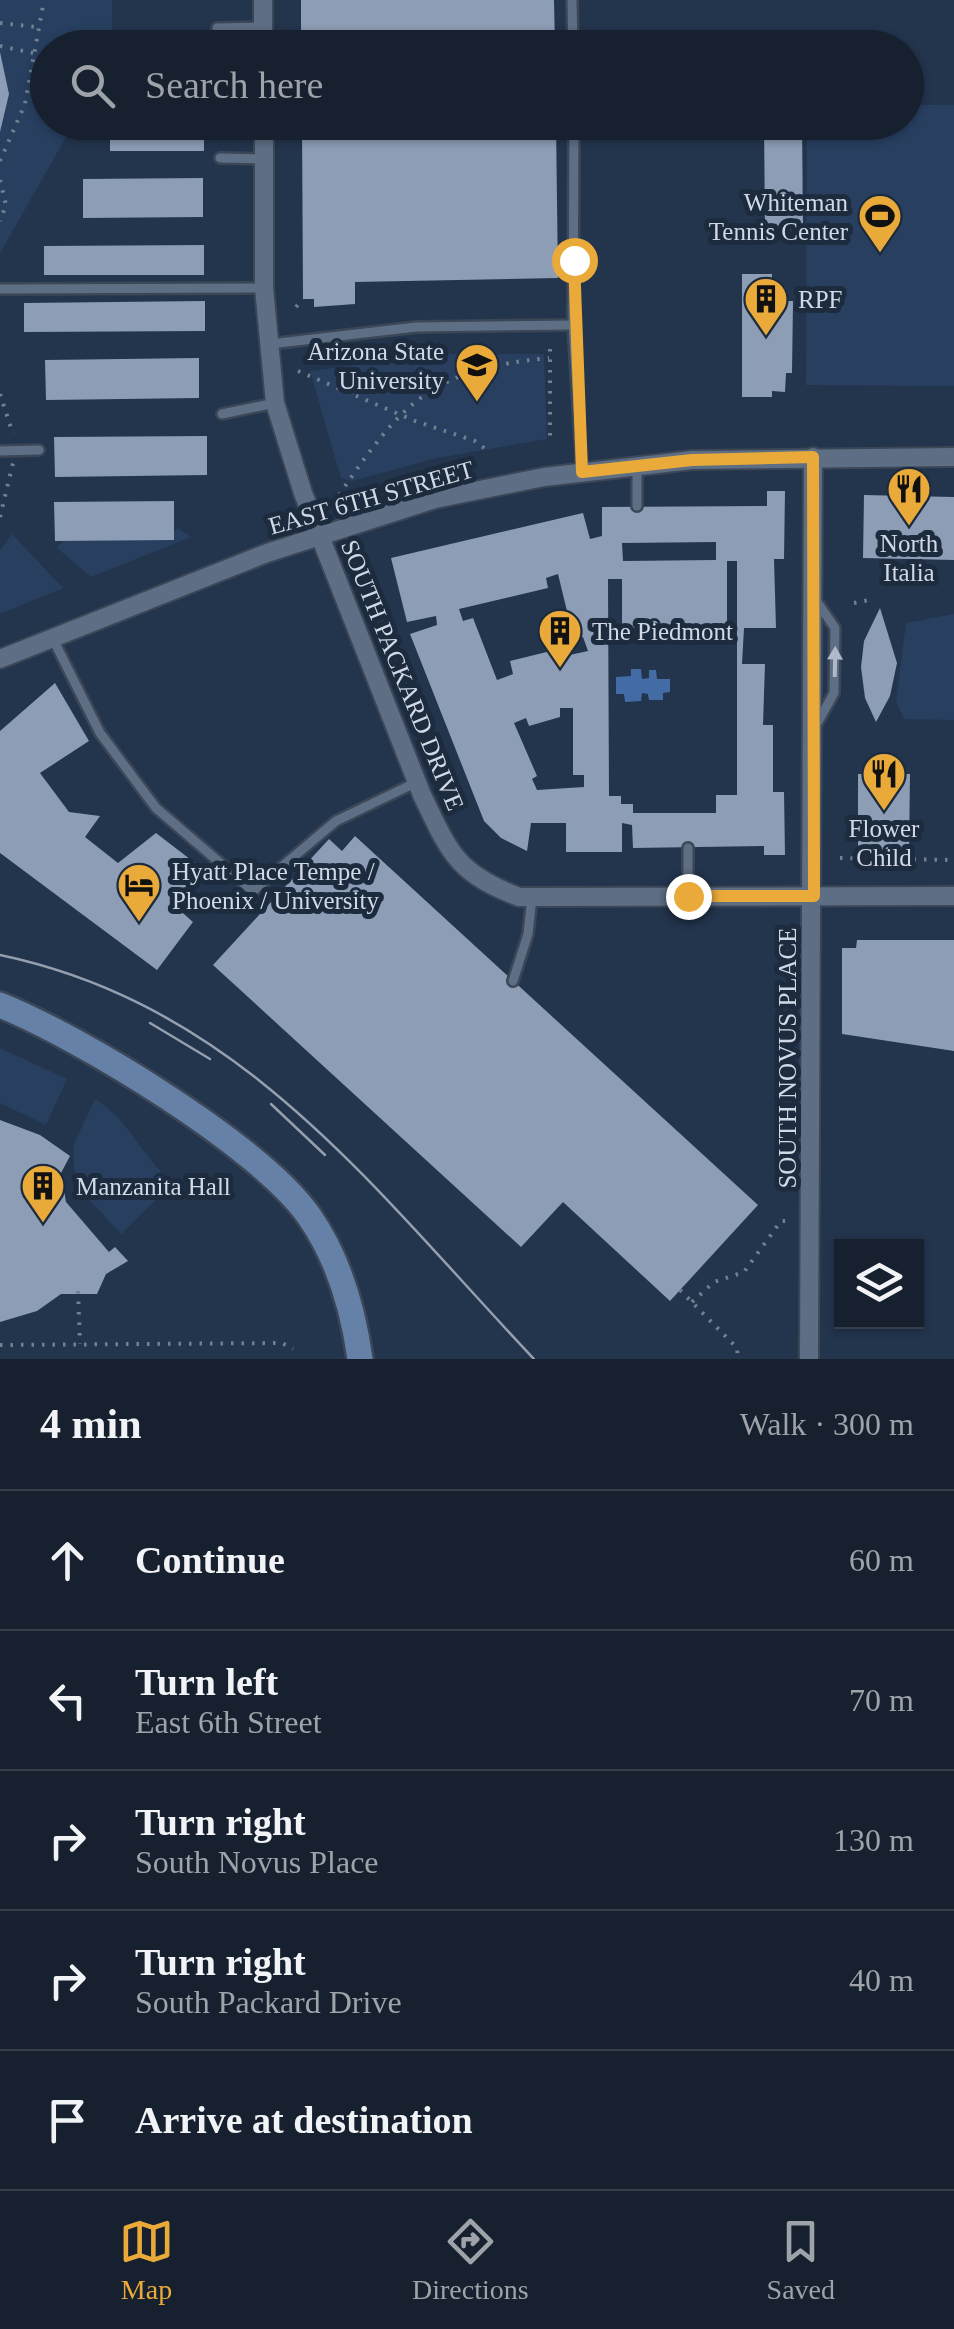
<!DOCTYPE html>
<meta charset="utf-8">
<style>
:root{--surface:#16202e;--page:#1f2836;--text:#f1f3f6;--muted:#9ea3aa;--line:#353e4a;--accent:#eaaa39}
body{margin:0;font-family:"Times New Roman",serif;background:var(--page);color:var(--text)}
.controls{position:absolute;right:30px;bottom:30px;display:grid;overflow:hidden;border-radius:0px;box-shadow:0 2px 8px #0004}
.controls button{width:90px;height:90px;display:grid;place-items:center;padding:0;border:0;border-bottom:2px solid var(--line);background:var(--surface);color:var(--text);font:50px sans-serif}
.stop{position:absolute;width:30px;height:30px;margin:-22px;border:8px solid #eaaa39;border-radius:50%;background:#fff}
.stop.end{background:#eaaa39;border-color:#fff;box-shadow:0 2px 10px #0008}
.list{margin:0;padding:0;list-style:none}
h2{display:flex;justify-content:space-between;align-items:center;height:130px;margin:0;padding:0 40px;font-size:42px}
h2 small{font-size:32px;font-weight:400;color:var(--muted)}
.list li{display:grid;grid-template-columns:65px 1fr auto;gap:30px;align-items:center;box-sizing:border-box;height:140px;padding:0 40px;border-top:2px solid var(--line)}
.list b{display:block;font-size:38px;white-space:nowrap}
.list p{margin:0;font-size:32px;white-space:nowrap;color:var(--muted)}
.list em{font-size:32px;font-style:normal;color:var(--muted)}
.icon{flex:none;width:55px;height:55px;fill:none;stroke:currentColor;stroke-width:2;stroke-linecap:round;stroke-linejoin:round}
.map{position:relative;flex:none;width:954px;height:1359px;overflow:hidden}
.search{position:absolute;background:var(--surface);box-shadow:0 2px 8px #0004;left:30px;right:30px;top:30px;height:110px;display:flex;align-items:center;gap:25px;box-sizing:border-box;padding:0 35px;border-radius:55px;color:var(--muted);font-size:38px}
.sheet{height:830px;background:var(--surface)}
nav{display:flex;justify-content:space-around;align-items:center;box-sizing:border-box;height:140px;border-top:2px solid var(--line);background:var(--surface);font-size:28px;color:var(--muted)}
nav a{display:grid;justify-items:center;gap:5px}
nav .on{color:var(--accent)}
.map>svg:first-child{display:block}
</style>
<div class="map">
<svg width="954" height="1359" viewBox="0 0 954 1359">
<rect width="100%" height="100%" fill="#1d2b3e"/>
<path fill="#23344d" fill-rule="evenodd" d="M0,0H954V940H857L842,1034L954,1051V1359H0V853L157,969L193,923L176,907L199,867L118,863L85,837L99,816L69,812L40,773L89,741L55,683L0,731ZM48,48H906V122H48ZM842,1246H916V1322H842Z"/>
<g fill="#283f60">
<path d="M0,0H112V28L105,47L48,48V122L74,123L0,253Z"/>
<path d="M907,105H954V386L806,385L807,123L906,122Z"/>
<path d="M442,354H544L547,439L437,458L352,481L341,478L310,371Z"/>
<path d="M178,528L191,537L91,577L57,548L68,535H168Z"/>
<path d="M12,534L63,588L0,614V551Z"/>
<path d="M954,614V720L904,719L896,701L906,623Z"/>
<path d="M0,1048L67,1079L46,1125L0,1103Z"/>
<path d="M95,1099C125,1117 137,1147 161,1171L157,1199L121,1234L75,1184L73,1146Z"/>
</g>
<path fill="#436ca6" d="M631,669H641L642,679L649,678V670H656L657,679H670V692L663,693V700H649L648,694L642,693L641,701L625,702L624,694H616V677L631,676Z"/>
<g fill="#8d9db5" fill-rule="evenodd">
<path d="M301,0H554L555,48H301Z"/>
<path d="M0,52L9,94L0,132Z"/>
<rect x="110" y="122" width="94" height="29"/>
<path d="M302,122H556L558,278L355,282V304L314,307V299H303Z"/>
<path d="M764,122H802L803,229L765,230Z"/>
<path d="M203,178V217L83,218V179Z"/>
<path d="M204,245V275H44V246Z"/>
<path d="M742,274H772V287L786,288V301H793L792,373H786L785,392L772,391V397H742Z"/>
<path d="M205,301V331L24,332V303Z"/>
<path d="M199,358V398L46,400L45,360Z"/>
<path d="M207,436V475L55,477L54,437Z"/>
<path d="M767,491H785L784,559H774L776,628H744L742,664H765L763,725H773V792H784L785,855H764V846L633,848L632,825L622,823V852H566V823H531L527,851L501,838L484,821L410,634L437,625L436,616L407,622L391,558L583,513L590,539L602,536V507L767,506ZM716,542V560L623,561L622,543ZM727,561H737V795H716V813H633V804H621V796H609L608,579H622V628H727ZM558,574L574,640L583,637L588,651L565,656L563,648L510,661L513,674L497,680L473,618L463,621L459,609L548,588L546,578ZM560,708H573V775H584V787L537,790L532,779L537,776L514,723L526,718L529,726L560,717Z"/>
<path d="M864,495L954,497V560L863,558Z"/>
<path d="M174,501V540L55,541L54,502Z"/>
<path d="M880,608L897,663L890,696L876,722L865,698L861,667L864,641Z"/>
<path d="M55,683L89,741L40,773L69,812L100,816L85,837L118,863L156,833L199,866L176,907L193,922L157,970L0,853V731Z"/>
<path d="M858,774H910L909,850H858Z"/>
<path d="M355,836L758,1205L670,1301L563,1202L521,1247L213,965L329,839L342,851Z"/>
<path d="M857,940H954V1051L842,1034V948H856Z"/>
<path d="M0,1120L40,1135L70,1156L61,1173L66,1202L109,1252L115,1247L128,1261L106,1274L97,1294H61L37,1311L0,1322Z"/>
</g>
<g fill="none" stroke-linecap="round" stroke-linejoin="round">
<defs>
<g id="lane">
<path d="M572,0L573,48"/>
<path d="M217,28L263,27"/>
<path d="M574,122L573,325L582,472"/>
<path d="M220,158L264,159"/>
<path d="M0,289L264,288"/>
<path d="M270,344L416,327L573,325"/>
<path d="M222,414L275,403"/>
<path d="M0,451L39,450"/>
<path d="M637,506V465"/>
<path d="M52,637L100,733L156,808L253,891L336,821L417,782"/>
<path d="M815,727L834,693L835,628L815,599"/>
<path d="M688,896V848"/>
<path d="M513,981L528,934L532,897"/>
</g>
<g id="street">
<path d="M263,0V48"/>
<path d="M264,122V288L275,403L303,493L422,795C450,853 456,873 519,897L954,896"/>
<path d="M0,659L267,553L435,499L544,477L692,460L954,457"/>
<path d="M809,1359L813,457"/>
</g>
<path id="secondary" d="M0,1005C80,1037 261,1147 309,1216C339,1259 353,1308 360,1359"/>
</defs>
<use href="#lane" stroke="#3b4656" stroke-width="14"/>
<use href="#street" stroke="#3b4656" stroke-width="22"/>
<use href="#secondary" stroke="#3b4656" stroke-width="30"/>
<g stroke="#748090" stroke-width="4" stroke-dasharray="2.5 8" stroke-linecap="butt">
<path d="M0,23L37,27"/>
<path d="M0,46L33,53"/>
<path d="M0,161L25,104L44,0"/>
<path d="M0,180L6,205L0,221"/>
<path d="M296,307L303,299"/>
<path d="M550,349V442"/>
<path d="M298,371L415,421L475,441L488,451"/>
<path d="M0,394L13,434"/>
<path d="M339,495C403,401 432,369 549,358"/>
<path d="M0,517L13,463"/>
<path d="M854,603L869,600"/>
<path d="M840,858L954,860"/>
<path d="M680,1290L737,1348L738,1359"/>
<path d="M78,1291L80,1344"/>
<path d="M692,1302L714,1282L744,1272L781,1221H792"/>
<path d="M0,1345L282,1343L293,1349"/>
</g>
<use href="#lane" stroke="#5e6e84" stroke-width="9"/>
<use href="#street" stroke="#5e6e84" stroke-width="18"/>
<use href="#secondary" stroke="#6581a8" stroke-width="25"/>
<g stroke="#959fae" stroke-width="2.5">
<path d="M0,955C242,1006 374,1190 534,1359"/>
<path d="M150,1023L210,1059"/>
<path d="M271,1104L325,1155"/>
</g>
</g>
<defs><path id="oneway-solid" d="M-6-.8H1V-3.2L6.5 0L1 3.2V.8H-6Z" transform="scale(2.5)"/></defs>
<use fill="#aeb9c9" href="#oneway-solid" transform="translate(835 662) rotate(-89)"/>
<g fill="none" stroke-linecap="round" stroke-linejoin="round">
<path stroke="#eaaa39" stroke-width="12" d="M574,260L582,472L692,460L813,457L814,896H688"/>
</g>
<defs>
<symbol id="stadium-pin" viewBox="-11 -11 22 30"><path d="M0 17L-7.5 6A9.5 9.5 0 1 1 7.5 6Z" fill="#eaaa39" stroke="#1d2b3e"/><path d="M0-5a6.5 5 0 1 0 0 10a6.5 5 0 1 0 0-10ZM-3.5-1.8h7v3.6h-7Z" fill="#111"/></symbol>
<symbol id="building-pin" viewBox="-11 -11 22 30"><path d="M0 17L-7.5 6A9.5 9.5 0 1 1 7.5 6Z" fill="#eaaa39" stroke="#1d2b3e"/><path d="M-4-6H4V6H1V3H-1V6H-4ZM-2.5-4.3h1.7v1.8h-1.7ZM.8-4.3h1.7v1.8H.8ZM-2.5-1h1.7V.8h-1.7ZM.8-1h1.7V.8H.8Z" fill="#111"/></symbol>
<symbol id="university-pin" viewBox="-11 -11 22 30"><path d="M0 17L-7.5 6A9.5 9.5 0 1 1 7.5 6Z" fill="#eaaa39" stroke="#1d2b3e"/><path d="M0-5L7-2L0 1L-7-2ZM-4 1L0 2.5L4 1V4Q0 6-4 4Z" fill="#111"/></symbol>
<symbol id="restaurant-pin" viewBox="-11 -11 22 30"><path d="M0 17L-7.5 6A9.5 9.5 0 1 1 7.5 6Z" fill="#eaaa39" stroke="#1d2b3e"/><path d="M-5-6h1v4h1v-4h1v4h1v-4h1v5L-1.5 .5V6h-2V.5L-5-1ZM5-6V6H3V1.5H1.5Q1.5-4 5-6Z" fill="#111"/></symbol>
<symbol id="hotel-pin" viewBox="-11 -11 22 30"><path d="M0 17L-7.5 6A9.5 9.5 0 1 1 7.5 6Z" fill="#eaaa39" stroke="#1d2b3e"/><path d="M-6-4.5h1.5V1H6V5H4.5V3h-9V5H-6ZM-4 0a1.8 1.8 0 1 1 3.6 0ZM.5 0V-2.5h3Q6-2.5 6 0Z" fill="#111"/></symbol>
</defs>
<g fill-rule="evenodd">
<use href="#stadium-pin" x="855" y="191" width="50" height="68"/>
<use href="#building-pin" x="741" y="274" width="50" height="68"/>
<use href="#university-pin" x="452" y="340" width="50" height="68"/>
<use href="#restaurant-pin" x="884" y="464" width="50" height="68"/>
<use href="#building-pin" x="535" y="606" width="50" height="68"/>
<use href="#restaurant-pin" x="859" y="749" width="50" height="68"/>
<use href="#hotel-pin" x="114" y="860" width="50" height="68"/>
<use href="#building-pin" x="18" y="1161" width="50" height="68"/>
</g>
<g text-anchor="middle" stroke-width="10" stroke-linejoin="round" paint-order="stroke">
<g font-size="25" fill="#d0d9e6" stroke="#1d2b3e" text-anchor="start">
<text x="848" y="211" text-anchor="end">Whiteman<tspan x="848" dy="29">Tennis Center</tspan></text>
<text x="798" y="308">RPF</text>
<text x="444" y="360" text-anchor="end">Arizona State<tspan x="444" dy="29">University</tspan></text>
<text x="909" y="552" text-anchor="middle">North<tspan x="909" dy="29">Italia</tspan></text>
<text x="592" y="640">The Piedmont</text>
<text x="884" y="837" text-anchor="middle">Flower<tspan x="884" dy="29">Child</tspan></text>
<text x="172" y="880">Hyatt Place Tempe /<tspan x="172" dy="29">Phoenix / University</tspan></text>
<text x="76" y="1195">Manzanita Hall</text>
</g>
<g font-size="25" fill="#d0d9e6" stroke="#1d2b3e">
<text transform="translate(371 497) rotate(-16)" y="9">EAST 6TH STREET</text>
<text transform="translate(403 675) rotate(68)" y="9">SOUTH PACKARD DRIVE</text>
<text transform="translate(787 1058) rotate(-90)" y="9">SOUTH NOVUS PLACE</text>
</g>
</g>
</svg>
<div class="controls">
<button><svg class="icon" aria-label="layers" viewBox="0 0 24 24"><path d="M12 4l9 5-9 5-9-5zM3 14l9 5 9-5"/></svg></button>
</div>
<div class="stop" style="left:574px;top:260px"></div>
<div class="stop end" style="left:688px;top:896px"></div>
<div class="search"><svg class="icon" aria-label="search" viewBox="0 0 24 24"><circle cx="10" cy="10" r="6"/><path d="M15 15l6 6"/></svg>Search here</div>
</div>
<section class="sheet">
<h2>4 min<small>Walk · 300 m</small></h2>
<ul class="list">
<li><svg class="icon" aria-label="ahead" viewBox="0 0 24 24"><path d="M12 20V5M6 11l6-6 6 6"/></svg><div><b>Continue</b></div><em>60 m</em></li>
<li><svg class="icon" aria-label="left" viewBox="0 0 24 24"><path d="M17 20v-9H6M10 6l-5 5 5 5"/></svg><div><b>Turn left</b><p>East 6th Street</p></div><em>70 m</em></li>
<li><svg class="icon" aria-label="right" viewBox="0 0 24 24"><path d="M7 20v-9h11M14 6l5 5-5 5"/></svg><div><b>Turn right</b><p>South Novus Place</p></div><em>130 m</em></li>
<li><svg class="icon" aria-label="right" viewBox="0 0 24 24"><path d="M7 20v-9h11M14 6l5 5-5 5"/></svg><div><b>Turn right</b><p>South Packard Drive</p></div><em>40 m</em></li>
<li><svg class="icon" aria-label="arrive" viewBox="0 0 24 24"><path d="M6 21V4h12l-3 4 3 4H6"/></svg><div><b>Arrive at destination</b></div></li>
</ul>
</section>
<nav>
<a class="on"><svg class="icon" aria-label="map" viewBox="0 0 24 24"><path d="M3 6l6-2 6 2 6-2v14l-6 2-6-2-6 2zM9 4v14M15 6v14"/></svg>Map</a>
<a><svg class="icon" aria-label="directions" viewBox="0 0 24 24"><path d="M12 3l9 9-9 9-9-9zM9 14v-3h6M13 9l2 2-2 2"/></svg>Directions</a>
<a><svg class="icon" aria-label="saved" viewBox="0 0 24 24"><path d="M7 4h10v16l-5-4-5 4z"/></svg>Saved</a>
</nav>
